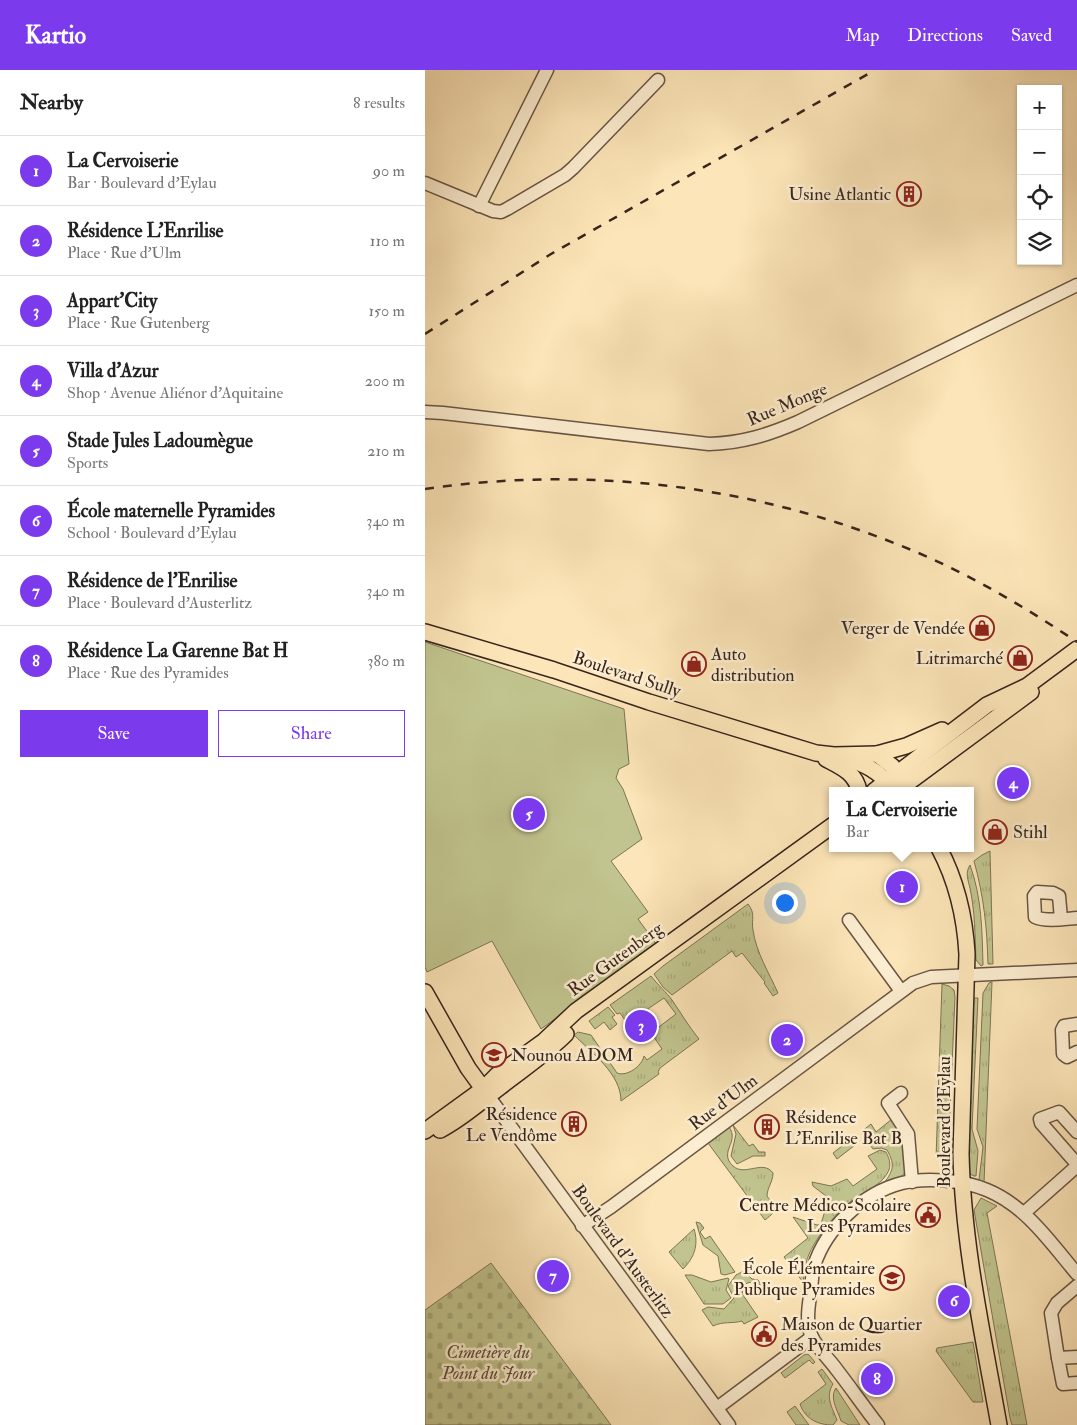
<!DOCTYPE html>
<meta charset="utf-8">
<style>
:root{--surface:#fff;--page:#f2f2f2;--text:#222;--muted:#767676;--line:#e0e0e0;--accent:#7c3aed}
body{margin:0;font-family:"IM FELL Double Pica",serif;background:var(--page);color:var(--text)}
.controls{position:absolute;right:15px;top:15px;display:grid;overflow:hidden;border-radius:0px;box-shadow:0 1px 4px #0004}
.controls button{width:45px;height:45px;display:grid;place-items:center;padding:0;border:0;border-bottom:1px solid var(--line);background:var(--surface);color:var(--text);font:25px sans-serif}
.you{position:absolute;left:359px;top:832px;width:18px;height:18px;margin:-12px;border:4px solid #fff;border-radius:50%;background:#1a73e8;box-shadow:0 0 0 8px #1a73e833}
.badge{display:grid;place-items:center;width:32px;height:32px;border-radius:50%;background:var(--accent);color:#fff;font-size:16px;font-weight:700}
.pin{position:absolute;translate:-50% -50%;border:2px solid #fff;box-shadow:0 1px 5px #0006}
.popup{position:absolute;left:404px;top:717px;width:145px;height:65px;box-sizing:border-box;display:grid;place-content:center;border-radius:0px;background:var(--surface);filter:drop-shadow(0 1px 4px #0005);font-size:16px;white-space:nowrap;color:var(--muted)}
.popup b{font-size:19px;color:var(--text)}
.popup::after{content:'';position:absolute;left:50%;top:100%;margin-left:-10px;border:10px solid transparent;border-top-color:var(--surface)}
.list{margin:0;padding:0;list-style:none}
h2{display:flex;justify-content:space-between;align-items:center;height:65px;margin:0;padding:0 20px;font-size:21px}
h2 small{font-size:16px;font-weight:400;color:var(--muted)}
.list li{display:grid;grid-template-columns:32px 1fr auto;gap:15px;align-items:center;box-sizing:border-box;height:70px;padding:0 20px;border-top:1px solid var(--line)}
.list b{display:block;font-size:19px;white-space:nowrap}
.list p{margin:0;font-size:16px;white-space:nowrap;color:var(--muted)}
.list em{font-size:16px;font-style:normal;color:var(--muted)}
.actions{display:flex;gap:10px;padding:15px 20px}
.actions a{flex:1;padding:11px 0;border:1px solid var(--accent);border-radius:0px;text-align:center;font-size:18px;color:var(--accent)}
.actions .main{background:var(--accent);color:#fff}
.icon{flex:none;width:28px;height:28px;fill:none;stroke:currentColor;stroke-width:2;stroke-linecap:round;stroke-linejoin:round}
.map{position:relative;flex:none;width:652px;height:1355px;overflow:hidden}
header{display:flex;align-items:center;gap:30px;box-sizing:border-box;height:70px;padding:0 25px;background:var(--accent);color:#fff}
header strong{font-size:24px}
nav{display:flex;gap:28px;margin-inline-start:auto;font-size:18px}
main{display:flex}
aside{flex:1;background:var(--surface)}
.map>svg:first-child{display:block}
</style>
<header>
<strong>Kartio</strong>
<nav><a>Map</a><a>Directions</a><a>Saved</a></nav>
</header>
<main>
<aside>
<h2>Nearby<small>8 results</small></h2>
<ul class="list">
<li><span class="badge">1</span><div><b>La Cervoiserie</b><p>Bar · Boulevard d'Eylau</p></div><em>90 m</em></li>
<li><span class="badge">2</span><div><b>Résidence L'Enrilise</b><p>Place · Rue d'Ulm</p></div><em>110 m</em></li>
<li><span class="badge">3</span><div><b>Appart'City</b><p>Place · Rue Gutenberg</p></div><em>150 m</em></li>
<li><span class="badge">4</span><div><b>Villa d'Azur</b><p>Shop · Avenue Aliénor d'Aquitaine</p></div><em>200 m</em></li>
<li><span class="badge">5</span><div><b>Stade Jules Ladoumègue</b><p>Sports</p></div><em>210 m</em></li>
<li><span class="badge">6</span><div><b>École maternelle Pyramides</b><p>School · Boulevard d'Eylau</p></div><em>340 m</em></li>
<li><span class="badge">7</span><div><b>Résidence de l’Enrilise</b><p>Place · Boulevard d'Austerlitz</p></div><em>340 m</em></li>
<li><span class="badge">8</span><div><b>Résidence La Garenne Bat H</b><p>Place · Rue des Pyramides</p></div><em>380 m</em></li>
</ul>
<div class="actions"><a class="main">Save</a><a>Share</a></div>
</aside>
<div class="map">
<svg width="652" height="1355" viewBox="0 0 652 1355">
<defs>
<pattern id="grass-tufts" width="24" height="20" patternUnits="userSpaceOnUse" patternTransform="scale(1.25)"><rect width="24" height="20" fill="#c1c48e"/><path d="M3 7l-1-3M5 7V3M7 7l1-3M15 17l-1-3M17 17v-4M19 17l1-3" fill="none" stroke="#a6a87a"/></pattern>
<pattern id="cemetery-stones" width="16" height="16" patternUnits="userSpaceOnUse" patternTransform="scale(1.25)"><rect width="16" height="16" fill="#c1c48e"/><path d="M2 7V4a2 2 0 0 1 4 0v3zM10 15v-3a2 2 0 0 1 4 0v3z" fill="#a6a87a"/></pattern>
</defs>
<rect width="100%" height="100%" fill="#fce5b8"/>
<filter id="stains"><feTurbulence type="fractalNoise" baseFrequency=".004" numOctaves="4"/><feColorMatrix values="0 0 0 0 .2 0 0 0 0 .09 0 0 0 0 .02 0 0 0 .5 -.17"/></filter>
<radialGradient id="worn" r=".72"><stop offset=".6" stop-color="#630" stop-opacity="0"/><stop offset="1" stop-color="#630" stop-opacity=".3"/></radialGradient>
<g fill="url(#grass-tufts)" stroke="#7c7456">
<path d="M565,781L568,894H563C562,858 559,827 549,791L557,785Z"/>
<path d="M545,795C557,828 557,861 558,895L556,896L551,890C550,865 550,842 545,818C543,810 540,803 545,795Z"/>
<path d="M323,834C331,844 326,849 328,860C331,882 344,903 353,923L348,926L339,913L340,912L317,883L311,887L307,881L247,925L238,917L229,904L238,896Z"/>
<path d="M226,906C232,914 242,923 247,930C256,943 264,957 274,969L235,998L233,1002L234,1004L196,1031C196,1004 167,983 149,965L153,962L166,965L192,1003C202,1007 217,996 219,986L222,990L237,979L226,963L251,944L239,928L202,953L195,943L192,944L185,935Z"/>
<path d="M567,912L559,1113L554,1110L558,1077L552,1059L558,923L564,913Z"/>
<path d="M517,914L524,916L529,920L530,927L523,1087L521,1088L511,1089Z"/>
<path d="M546,928H553L547,1059L553,1081L551,1106H549L543,1103Z"/>
<path d="M183,937L190,945L187,947L192,954L185,960L179,952L170,959L164,951Z"/>
<path d="M467,1049L481,1069V1102L474,1108L457,1116C468,1101 471,1096 462,1080L456,1078L448,1079L436,1062L446,1054L451,1062Z"/>
<path d="M308,1055L324,1076L328,1074L334,1082H340V1086H328L312,1094L306,1086L311,1064Z"/>
<path d="M304,1057C315,1072 293,1082 308,1096C320,1107 338,1089 348,1103C348,1112 342,1118 342,1126C351,1139 354,1139 340,1150L283,1073Z"/>
<path d="M430,1066L434,1072L412,1089L408,1083Z"/>
<path d="M455,1080L461,1082C464,1088 466,1093 464,1100C458,1114 444,1119 432,1127C413,1140 387,1170 381,1193C379,1199 379,1206 378,1212L359,1187L383,1168L368,1147L392,1155L396,1154L402,1134L401,1126L388,1116L387,1112L406,1116L422,1109L428,1116L452,1099L443,1086Z"/>
<path d="M556,1128L572,1136L562,1143L602,1355H587L585,1348L549,1140Z"/>
<path d="M271,1152L275,1153L279,1158L275,1162L280,1169L285,1166L310,1202L300,1205L296,1204L293,1186L278,1175Z"/>
<path d="M269,1159C274,1175 269,1188 258,1199L244,1182Z"/>
<path d="M319,1201L327,1209L333,1210L336,1215C328,1212 322,1210 317,1218L318,1225L333,1247L319,1254L317,1251C307,1254 298,1251 288,1256L277,1240L283,1237L299,1239L309,1228L303,1216L311,1205Z"/>
<path d="M260,1205H267L286,1212L303,1208L304,1209L301,1220L306,1228L298,1234H279Z"/>
<path d="M548,1272L558,1332H548L511,1281L512,1278Z"/>
<path d="M383,1284L390,1292L388,1294L384,1290L360,1308L356,1303L379,1285Z"/>
<path d="M397,1299L408,1314C400,1327 407,1337 412,1350L408,1355C393,1355 380,1349 375,1334L401,1314L393,1302Z"/>
<path d="M411,1318L435,1355H424L416,1351C413,1341 404,1328 411,1318Z"/>
<path d="M370,1336L384,1355H371L362,1342Z"/>
</g>
<path fill="url(#cemetery-stones)" stroke="#7c7456" d="M66,1193L186,1355H0V1240Z"/>
<path fill="#c1c48e" stroke="#7c7456" d="M0,572L199,639L204,694L194,699L191,708L198,719L217,769L186,791L223,842L213,849L232,875L116,959L67,871L2,902L0,897Z"/>
<g fill="none" stroke-linecap="round" stroke-linejoin="round">
<defs>
<g id="minor">
<path d="M0,113L68,141L76,142L82,139L140,105L148,98L233,10"/>
<path d="M54,136L122,0"/>
<path d="M0,342L18,343L284,374C317,373 343,365 373,352L652,215"/>
<path d="M636,849L634,826L628,823L612,822L609,826L610,847C621,852 639,849 652,848"/>
<path d="M424,850L476,921"/>
<path d="M652,954L639,956L637,960L638,984L642,987L652,982"/>
<path d="M476,1023L463,1033L483,1064L487,1112"/>
<path d="M64,1027L304,1355"/>
<path d="M652,1062L634,1042L615,1049L616,1053L652,1094"/>
<path d="M599,1143L652,1096"/>
<path d="M157,1156L186,1137L488,913L506,907L652,900"/>
<path d="M652,1287L633,1288L638,1314L652,1313"/>
<path d="M633,1288L626,1243L632,1233L652,1216"/>
<path d="M292,1338L387,1267"/>
<path d="M453,1355C439,1337 426,1318 412,1300C405,1290 393,1279 387,1267C380,1252 384,1234 386,1219C387,1211 387,1203 389,1196C401,1158 438,1123 477,1113C501,1107 538,1110 562,1120C601,1136 626,1173 652,1204"/>
</g>
<g id="major">
<path d="M0,562L129,600L224,632L391,683L409,685L452,684L467,696L483,721"/>
<path d="M452,684L481,676L517,660"/>
<path d="M420,688C440,694 454,701 467,718"/>
<path d="M401,689C416,697 431,703 434,721"/>
<path d="M449,721L562,635L602,616L652,579"/>
<path d="M472,721L606,622"/>
<path d="M514,778C531,810 540,848 542,884L536,1084C538,1175 558,1265 574,1355"/>
<path d="M0,922L43,998L64,1027"/>
<path d="M15,1060C38,1048 55,1032 75,1017C98,999 121,984 141,964"/>
<path d="M0,1061L58,1019L72,1005L119,971L151,941L408,755"/>
</g>
</defs>
<use href="#minor" stroke="#685544" stroke-width="15"/>
<use href="#major" stroke="#37251d" stroke-width="18"/>
<use href="#minor" stroke="#fdeed1" stroke-width="12"/>
<use href="#major" stroke="#fce5b8" stroke-width="15"/>
<g stroke="#37251d" stroke-width="2.5" stroke-dasharray="9 9" stroke-linecap="butt">
<path d="M0,264L126,184L450,0"/>
<path d="M0,419C157,396 321,414 469,473C534,498 594,533 652,572"/>
</g>
</g>
<defs>
<symbol id="building-ring" viewBox="-11 -11 22 22"><circle r="9.5" fill="#fdeed1" stroke="#8f2418" stroke-width="1.5"/><path d="M-4-6H4V6H1V3H-1V6H-4ZM-2.5-4.3h1.7v1.8h-1.7ZM.8-4.3h1.7v1.8H.8ZM-2.5-1h1.7V.8h-1.7ZM.8-1h1.7V.8H.8Z" fill="#8f2418"/></symbol>
<symbol id="shop-ring" viewBox="-11 -11 22 22"><circle r="9.5" fill="#fdeed1" stroke="#8f2418" stroke-width="1.5"/><path d="M-5-2.5h2.3a2.7 3.5 0 0 1 5.4 0H5L5.5 6h-11ZM-1.5-2.5h3a1.5 2.3 0 0 0-3 0Z" fill="#8f2418"/></symbol>
<symbol id="school-ring" viewBox="-11 -11 22 22"><circle r="9.5" fill="#fdeed1" stroke="#8f2418" stroke-width="1.5"/><path d="M0-5L7-2L0 1L-7-2ZM-4 1L0 2.5L4 1V4Q0 6-4 4Z" fill="#8f2418"/></symbol>
<symbol id="civic-ring" viewBox="-11 -11 22 22"><circle r="9.5" fill="#fdeed1" stroke="#8f2418" stroke-width="1.5"/><path d="M-.6-6.5H3V-4.5H.6V-3L4-1V1h2V6H-6V1h2V-1L-.6-3ZM-1.2 2.5V6h2.4V2.5Z" fill="#8f2418"/></symbol>
</defs>
<g fill-rule="evenodd">
<use href="#building-ring" x="470" y="110" width="28" height="28"/>
<use href="#shop-ring" x="543" y="544" width="28" height="28"/>
<use href="#shop-ring" x="581" y="574" width="28" height="28"/>
<use href="#shop-ring" x="255" y="580" width="28" height="28"/>
<use href="#shop-ring" x="556" y="748" width="28" height="28"/>
<use href="#school-ring" x="55" y="971" width="28" height="28"/>
<use href="#building-ring" x="135" y="1040" width="28" height="28"/>
<use href="#building-ring" x="328" y="1043" width="28" height="28"/>
<use href="#civic-ring" x="489" y="1131" width="28" height="28"/>
<use href="#school-ring" x="453" y="1194" width="28" height="28"/>
<use href="#civic-ring" x="325" y="1250" width="28" height="28"/>
</g>
<g text-anchor="middle" stroke-width="5" stroke-linejoin="round" paint-order="stroke">
<g font-size="18" fill="#37251d" stroke="#fdeed1" text-anchor="end">
<text x="466" y="130">Usine Atlantic</text>
<text x="540" y="564">Verger de Vendée</text>
<text x="286" y="590" text-anchor="start">Auto<tspan x="286" dy="21">distribution</tspan></text>
<text x="578" y="594">Litrimarché</text>
<text x="588" y="768" text-anchor="start">Stihl</text>
<text x="86" y="991" text-anchor="start">Nounou ADOM</text>
<text x="132" y="1050">Résidence<tspan x="132" dy="21">Le Vendôme</tspan></text>
<text x="360" y="1053" text-anchor="start">Résidence<tspan x="360" dy="21">L'Enrilise Bat B</tspan></text>
<text x="486" y="1141">Centre Médico-Scolaire<tspan x="486" dy="21">Les Pyramides</tspan></text>
<text x="450" y="1204">École Élémentaire<tspan x="450" dy="21">Publique Pyramides</tspan></text>
<text x="356" y="1260" text-anchor="start">Maison de Quartier<tspan x="356" dy="21">des Pyramides</tspan></text>
</g>
<g font-size="18" fill="#37251d" stroke="#fdeed1">
<text transform="translate(362 334) rotate(-23)" y="6">Rue Monge</text>
<text transform="translate(202 604) rotate(18)" y="6">Boulevard Sully</text>
<text transform="translate(190 889) rotate(-36)" y="6">Rue Gutenberg</text>
<text transform="translate(298 1032) rotate(-37)" y="6">Rue d'Ulm</text>
<text transform="translate(519 1052) rotate(-90)" y="6">Boulevard d'Eylau</text>
<text transform="translate(198 1181) rotate(54)" y="6">Boulevard d'Austerlitz</text>
</g>
<g font-size="18" font-style="italic" fill="#5a4d39" stroke="#fdeed1">
<text x="63" y="1288">Cimetière du<tspan x="63" dy="21">Point du Jour</tspan></text>
</g>
</g>
<rect width="100%" height="100%" filter="url(#stains)"/>
<rect width="100%" height="100%" fill="url(#worn)"/>
</svg>
<div class="controls">
<button>+</button>
<button>−</button>
<button><svg class="icon" aria-label="locate" viewBox="0 0 24 24"><circle cx="12" cy="12" r="6"/><path d="M12 2v4M12 18v4M2 12h4M18 12h4"/></svg></button>
<button><svg class="icon" aria-label="layers" viewBox="0 0 24 24"><path d="M12 4l9 5-9 5-9-5zM3 14l9 5 9-5"/></svg></button>
</div>
<div class="you"></div>
<div class="pin badge" style="left:477px;top:817px">1</div>
<div class="popup"><b>La Cervoiserie</b>Bar</div>
<div class="pin badge" style="left:362px;top:970px">2</div>
<div class="pin badge" style="left:216px;top:956px">3</div>
<div class="pin badge" style="left:588px;top:713px">4</div>
<div class="pin badge" style="left:104px;top:744px">5</div>
<div class="pin badge" style="left:529px;top:1231px">6</div>
<div class="pin badge" style="left:128px;top:1206px">7</div>
<div class="pin badge" style="left:452px;top:1309px">8</div>
</div>
</main>
